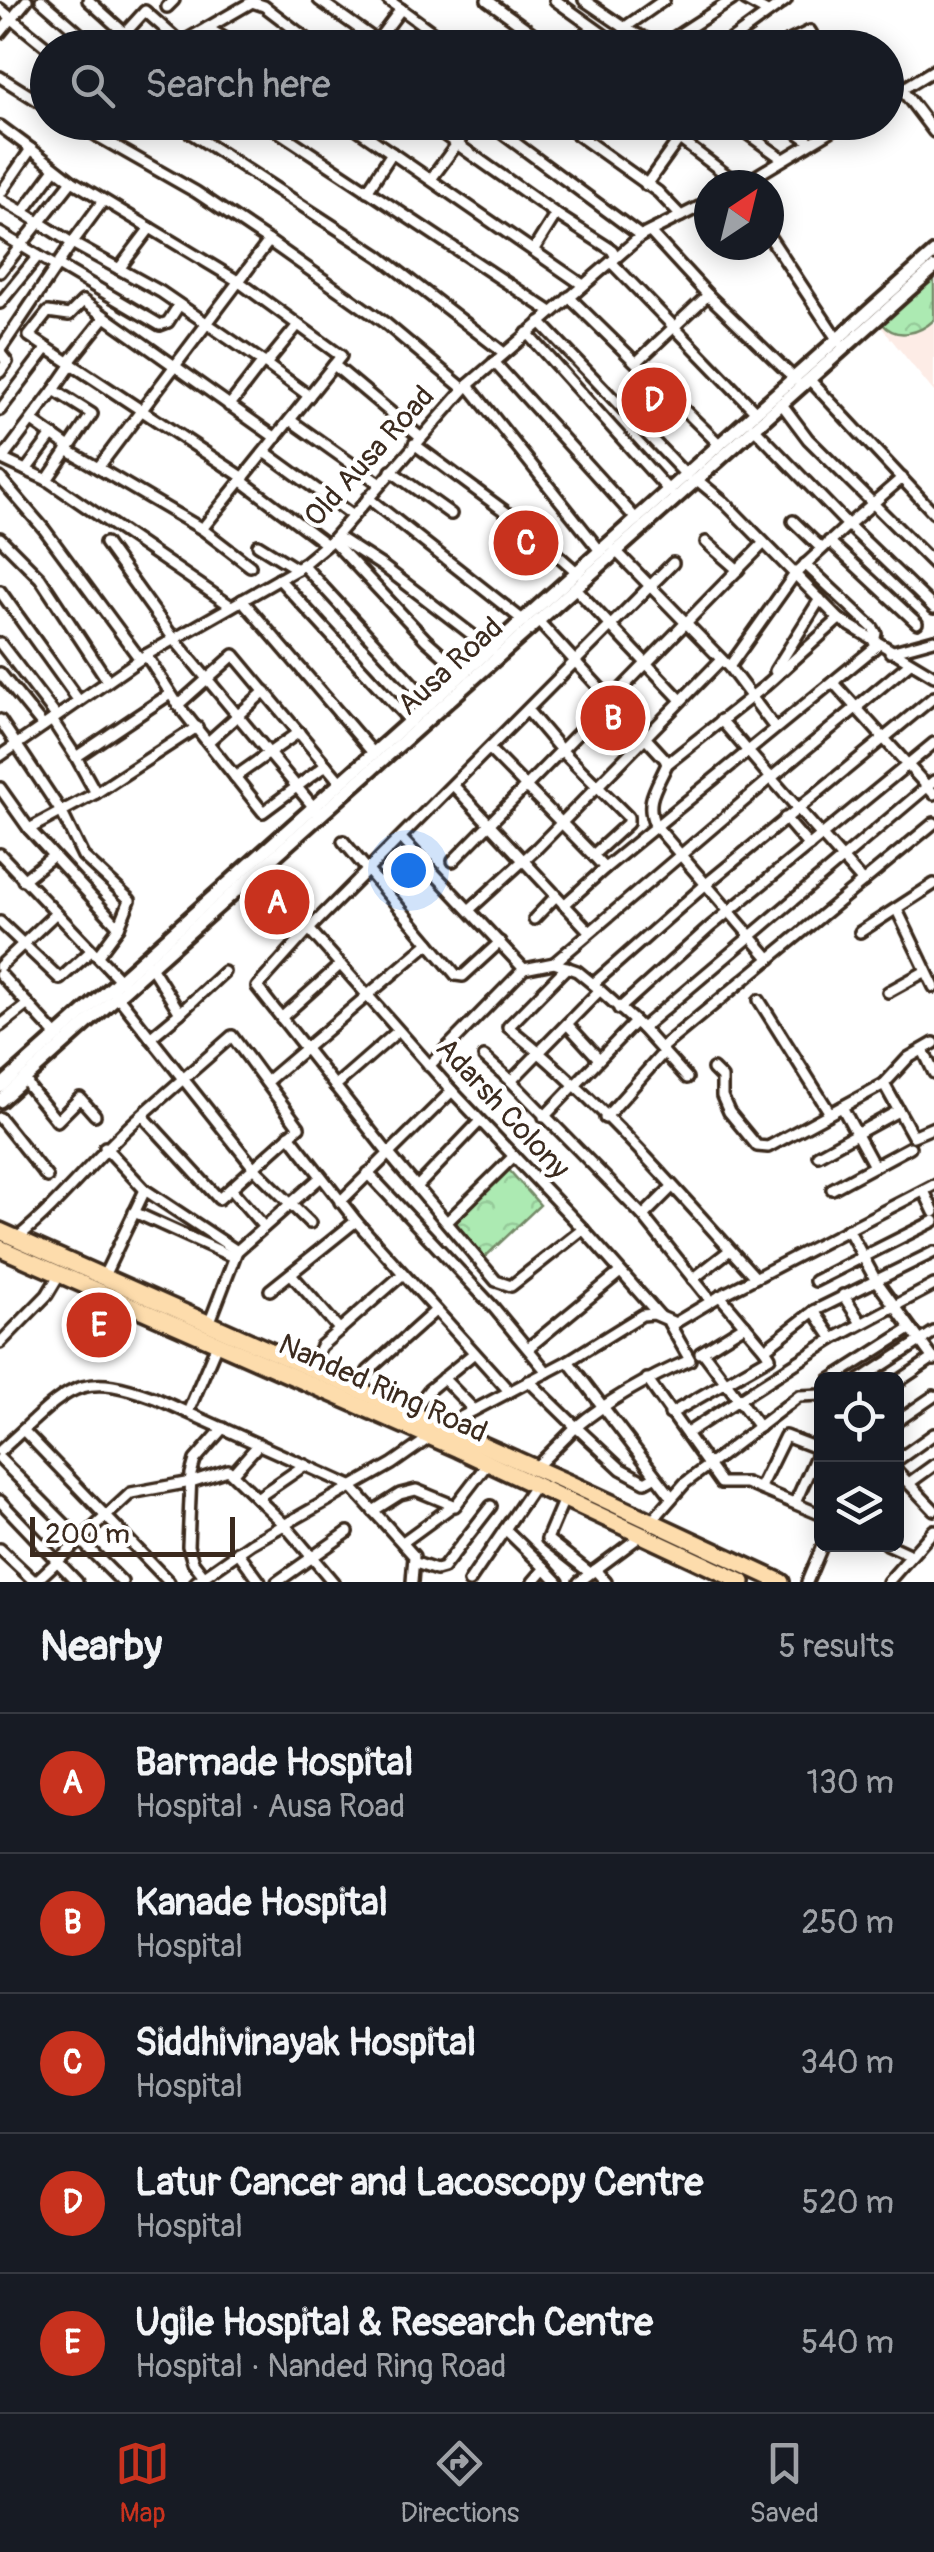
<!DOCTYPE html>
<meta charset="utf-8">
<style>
:root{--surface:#171b24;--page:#242831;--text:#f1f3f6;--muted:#9ea1a6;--line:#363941;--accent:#c8321e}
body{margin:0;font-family:Pangolin,sans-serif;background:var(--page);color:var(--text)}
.controls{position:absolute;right:30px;bottom:30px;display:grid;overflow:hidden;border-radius:15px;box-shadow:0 5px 25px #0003}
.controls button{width:90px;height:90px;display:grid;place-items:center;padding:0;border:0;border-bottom:2px solid var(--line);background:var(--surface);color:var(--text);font:50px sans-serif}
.compass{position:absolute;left:694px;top:170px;width:90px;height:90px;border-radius:50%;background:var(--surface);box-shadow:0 5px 25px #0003;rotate:35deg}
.scale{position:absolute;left:30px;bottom:25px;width:205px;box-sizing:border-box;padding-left:10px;border:5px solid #3b2a1e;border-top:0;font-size:28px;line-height:35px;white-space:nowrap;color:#3b2a1e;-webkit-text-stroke:8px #fff;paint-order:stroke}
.you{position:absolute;left:408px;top:870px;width:35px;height:35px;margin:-25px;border:8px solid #fff;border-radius:50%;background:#1a73e8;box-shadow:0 0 0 15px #1a73e833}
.badge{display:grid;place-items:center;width:65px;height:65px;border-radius:50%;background:var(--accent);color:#fff;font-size:32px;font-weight:700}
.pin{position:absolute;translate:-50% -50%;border:5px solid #fff;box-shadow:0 2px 10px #0006}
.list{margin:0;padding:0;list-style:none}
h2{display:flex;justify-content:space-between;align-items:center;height:130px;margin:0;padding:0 40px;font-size:42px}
h2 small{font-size:32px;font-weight:400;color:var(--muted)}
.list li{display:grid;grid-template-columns:65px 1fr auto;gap:30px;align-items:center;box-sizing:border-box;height:140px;padding:0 40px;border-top:2px solid var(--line)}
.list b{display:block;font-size:38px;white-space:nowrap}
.list p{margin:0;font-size:32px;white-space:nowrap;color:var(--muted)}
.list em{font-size:32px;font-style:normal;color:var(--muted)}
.icon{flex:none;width:55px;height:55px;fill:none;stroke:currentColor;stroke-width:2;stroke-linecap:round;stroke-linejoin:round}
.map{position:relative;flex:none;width:934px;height:1582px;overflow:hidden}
.search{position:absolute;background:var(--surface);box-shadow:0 5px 25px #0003;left:30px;right:30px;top:30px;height:110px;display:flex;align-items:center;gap:25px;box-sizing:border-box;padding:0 35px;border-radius:55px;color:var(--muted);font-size:38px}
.sheet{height:830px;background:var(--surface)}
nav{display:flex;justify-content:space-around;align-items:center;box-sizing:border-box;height:140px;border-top:2px solid var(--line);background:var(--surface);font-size:28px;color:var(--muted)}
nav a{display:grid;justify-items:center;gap:5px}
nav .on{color:var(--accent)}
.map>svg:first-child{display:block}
</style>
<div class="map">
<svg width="934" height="1582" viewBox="0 0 934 1582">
<defs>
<pattern id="forest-crowns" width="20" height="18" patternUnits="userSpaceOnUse" patternTransform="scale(2.5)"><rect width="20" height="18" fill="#aceab2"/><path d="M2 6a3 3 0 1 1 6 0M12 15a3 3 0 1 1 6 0" fill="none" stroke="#95c999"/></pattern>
</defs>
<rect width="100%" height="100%" fill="#fff"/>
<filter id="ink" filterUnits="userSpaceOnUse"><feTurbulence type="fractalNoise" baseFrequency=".01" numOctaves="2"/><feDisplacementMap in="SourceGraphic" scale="20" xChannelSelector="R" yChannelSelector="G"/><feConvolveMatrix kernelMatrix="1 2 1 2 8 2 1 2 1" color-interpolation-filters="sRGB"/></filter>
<g filter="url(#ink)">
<path fill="#fdece6" d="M934,273V392L878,323Z"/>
<g fill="url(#forest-crowns)" stroke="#748a68" stroke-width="2.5">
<path d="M934,278V320C920,333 896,341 882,323Z"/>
<path d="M502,1162L540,1205L484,1258L444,1216Z"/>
</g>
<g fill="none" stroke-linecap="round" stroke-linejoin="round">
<defs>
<g id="street">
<path d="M41,0L96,48"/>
<path d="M88,0L141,48"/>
<path d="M319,0L377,41L401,9L454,48"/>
<path d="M388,0L401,9"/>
<path d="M487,0L553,48"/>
<path d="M555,0L622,48"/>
<path d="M584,0L628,30L665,48"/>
<path d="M745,0L767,12"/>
<path d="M167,7L174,0"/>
<path d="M0,9L48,48"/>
<path d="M207,28L252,2L264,6L319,48"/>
<path d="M624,28L664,0"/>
<path d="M0,33L27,0"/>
<path d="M125,33L145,11L180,42"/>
<path d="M661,46L732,0"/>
<path d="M172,48L207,28L241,48"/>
<path d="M720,48L786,0"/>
<path d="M775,48L810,31L820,48"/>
<path d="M0,77L48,107"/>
<path d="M902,90L934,132"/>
<path d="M886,99L934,70"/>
<path d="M73,122L196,192L269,241"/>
<path d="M174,122L379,256L504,353"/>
<path d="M264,122L551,312"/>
<path d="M347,122L583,285"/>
<path d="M426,122L457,144L474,122"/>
<path d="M487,122L641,236"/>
<path d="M560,122L658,192L681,216"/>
<path d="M657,122L740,185"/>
<path d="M731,122L783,159"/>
<path d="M783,122L811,142"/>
<path d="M0,126L31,149L0,194"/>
<path d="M99,137L109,122"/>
<path d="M31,149L72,181L150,228"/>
<path d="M55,169L23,212L72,243L103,201"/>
<path d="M431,179L457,144L556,214"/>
<path d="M646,185L679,139"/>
<path d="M741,185L846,122"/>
<path d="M367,191L392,153"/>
<path d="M0,199L23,212"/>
<path d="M650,232L708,295"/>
<path d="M0,233L57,267"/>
<path d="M769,236L839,342"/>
<path d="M534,249L556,214L612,250L616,257"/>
<path d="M611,262L674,327L637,362"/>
<path d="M58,265L160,325L168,322L179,305"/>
<path d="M119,269L150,228L238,281L341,356L202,529"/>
<path d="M0,272L72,181"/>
<path d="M569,297L720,445"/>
<path d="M0,303L38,256"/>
<path d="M540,322L687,476"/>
<path d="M527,333L670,492"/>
<path d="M47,348L29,336L48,312L69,315L83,301L276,438"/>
<path d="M0,350L72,243L161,292L263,362"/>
<path d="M0,353L7,362L0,372"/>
<path d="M69,362L105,317"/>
<path d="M494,362L637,520"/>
<path d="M266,364L298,325"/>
<path d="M334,365L420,437"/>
<path d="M809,379L934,513"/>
<path d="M468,385L601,552"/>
<path d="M54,390L72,364"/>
<path d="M781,403L808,439L934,564"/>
<path d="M229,406L263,362L309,396"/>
<path d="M0,410L47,348L244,478"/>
<path d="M756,412L674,327L708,295L796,380"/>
<path d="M290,420L380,484"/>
<path d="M32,421L69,447"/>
<path d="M414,444L526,527L578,573"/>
<path d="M67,450L98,468L269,241L385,323L464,389"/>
<path d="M265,452L353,516"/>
<path d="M0,456L3,458L54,390L92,414L47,480L231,606"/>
<path d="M2,459L47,480"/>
<path d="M98,468L202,529L250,566"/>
<path d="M26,470L52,435"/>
<path d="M391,471L451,514"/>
<path d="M0,478L44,529L140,659"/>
<path d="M902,478L848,525L934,608"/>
<path d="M696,479L725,503L839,619"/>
<path d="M242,481L326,544"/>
<path d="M368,498L524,621"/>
<path d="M793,521L821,548"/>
<path d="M336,536L384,567L492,650"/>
<path d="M0,538L40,578L108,681"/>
<path d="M332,540L426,640L464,674"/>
<path d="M829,541L917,623"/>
<path d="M706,542L738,570"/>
<path d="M105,543L174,639L316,810"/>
<path d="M258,545L297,569"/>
<path d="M615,550L729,667L775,728"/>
<path d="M302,564L431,704"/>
<path d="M805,564L873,628L876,633L874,642"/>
<path d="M279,579L411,722"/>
<path d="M575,588L681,700"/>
<path d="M0,591L79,701"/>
<path d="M242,600L374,754"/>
<path d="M538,621L665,759L667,764C657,787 644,801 655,825L770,959"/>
<path d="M0,643L56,716"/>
<path d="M890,652L934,640"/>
<path d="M146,655L178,705L263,812L326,765"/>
<path d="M729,667L795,574L848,525L753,427"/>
<path d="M775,671L820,599"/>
<path d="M0,673L43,726"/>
<path d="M833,682L934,794"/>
<path d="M170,694L76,757L96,793L197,727"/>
<path d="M178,705L234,655L341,783"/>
<path d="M0,720L62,813L83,856L130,900L119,927L99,954"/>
<path d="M52,720L76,757"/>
<path d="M721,720L771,778L910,663"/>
<path d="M209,741L265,691"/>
<path d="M490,750L593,855L628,823V817L561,750L528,711"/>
<path d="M0,756L146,655L297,569L332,540L468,385L641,236L709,202"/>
<path d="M667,764L765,686L839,619L934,676"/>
<path d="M235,777L299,732"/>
<path d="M454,786L589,931"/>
<path d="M0,788L29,829L119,927"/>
<path d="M785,818L809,846"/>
<path d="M29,829L96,793"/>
<path d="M401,838L524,969"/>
<path d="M343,841L456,975L463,976L500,942"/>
<path d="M0,854L122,982"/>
<path d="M453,861L763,544"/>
<path d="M605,868L878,645"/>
<path d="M23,880L53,856"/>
<path d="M564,905L605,868L593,855"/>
<path d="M470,909L537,848L721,660"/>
<path d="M897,910L934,987"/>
<path d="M534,919L556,896"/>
<path d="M0,922L60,979L91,951"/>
<path d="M309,929L452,1091L583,1229L660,1316"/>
<path d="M860,932L934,884"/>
<path d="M554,963L771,778L863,882"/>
<path d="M0,966L55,914"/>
<path d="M567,967L508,1027C599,1099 677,1191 755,1277"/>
<path d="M0,974L56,1035"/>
<path d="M593,984L705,885L934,697"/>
<path d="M888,992L926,971"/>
<path d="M115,993L254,1168L310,1223"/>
<path d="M759,1000L830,1113"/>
<path d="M619,1009L711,926L934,743"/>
<path d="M180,1013L224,972"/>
<path d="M281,1018L340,965"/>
<path d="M567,1024L599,1059"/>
<path d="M0,1026L28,1004"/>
<path d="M642,1028L934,781"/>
<path d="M150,1038L180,1013L150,965"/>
<path d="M934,1043L908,1058L884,1084L913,1136L934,1127"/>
<path d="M661,1048L934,823"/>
<path d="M923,1050L934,1073"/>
<path d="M484,1057L511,1081L643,1216L672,1187"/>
<path d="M429,1066L524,969L554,963L577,971L593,984L642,1028L687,1078"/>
<path d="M713,1069L722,1078V1096L729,1112L757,1146L768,1147L884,1084"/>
<path d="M25,1078L30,1088L57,1121L80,1098L95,1115"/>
<path d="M511,1081L599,991"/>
<path d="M266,1082L429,943"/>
<path d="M335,1086L398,1031"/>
<path d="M842,1107L874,1166"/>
<path d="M544,1117L635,1022"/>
<path d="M0,1118L47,1177"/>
<path d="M605,1118L664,1052"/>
<path d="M105,1147L145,1190L237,1251"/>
<path d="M818,1155L898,1111"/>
<path d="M368,1173L494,1308L547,1372"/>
<path d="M417,1187L480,1121"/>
<path d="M231,1189L264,1227"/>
<path d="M832,1189L910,1147"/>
<path d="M924,1191L934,1212"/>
<path d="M340,1202L452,1091"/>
<path d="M134,1212L233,1257"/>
<path d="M643,1216L711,1301"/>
<path d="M356,1221L509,1391"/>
<path d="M448,1221L514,1156"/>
<path d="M583,1229L511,1286L496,1281L388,1153L257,987L309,929L673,563"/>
<path d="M848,1229L875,1279L934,1360"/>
<path d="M17,1238C63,1201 97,1154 142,1115L219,1199L299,1127L232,1036L142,1115"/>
<path d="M291,1274L340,1330"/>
<path d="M103,1278L145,1190"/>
<path d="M693,1279L730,1250"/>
<path d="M815,1281L934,1221"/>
<path d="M270,1290L356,1221L289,1135"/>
<path d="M843,1295L861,1323"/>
<path d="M720,1296L765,1349"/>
<path d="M209,1324L237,1251L321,1177"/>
<path d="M833,1339L934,1285"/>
<path d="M0,1343L47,1295L59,1275"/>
<path d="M528,1348L619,1273"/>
<path d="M703,1352L759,1427"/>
<path d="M700,1353L745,1325"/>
<path d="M568,1361L671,1496"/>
<path d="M309,1370L321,1346L403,1274"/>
<path d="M443,1378L474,1410"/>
<path d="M647,1379L721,1483H746L822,1515"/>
<path d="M830,1380L910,1329"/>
<path d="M860,1380L934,1332"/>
<path d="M529,1381L576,1427C611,1398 648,1378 690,1360L669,1323"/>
<path d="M896,1383L933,1358"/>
<path d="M357,1390L368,1371L435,1311"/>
<path d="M188,1412L217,1344"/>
<path d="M411,1413L429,1390L473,1354"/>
<path d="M670,1414L770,1357L765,1349L814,1311L934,1252"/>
<path d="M896,1422L934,1396"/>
<path d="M444,1426L568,1361L642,1315L654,1314L675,1323L720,1296L934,1185"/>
<path d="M23,1430C73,1383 87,1373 155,1398L351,1486L414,1556L412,1582"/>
<path d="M687,1433L833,1339L814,1311"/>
<path d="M0,1451L23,1430L169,1582"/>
<path d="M0,1459L122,1582"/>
<path d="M896,1461L934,1434"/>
<path d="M535,1468L576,1427L621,1469L645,1482L654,1477"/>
<path d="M896,1470L934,1510"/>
<path d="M234,1472L259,1444"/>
<path d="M909,1483L934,1465"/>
<path d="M760,1487L785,1436L819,1449"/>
<path d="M257,1498L305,1465"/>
<path d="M564,1499L547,1539L590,1573"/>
<path d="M0,1501L77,1582"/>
<path d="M795,1503L820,1447"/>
<path d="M373,1511L400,1494L416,1490L455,1506L488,1463"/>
<path d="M651,1522L685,1483L799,1396L822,1395"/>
<path d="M505,1529L545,1568"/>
<path d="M403,1542L451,1507"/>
<path d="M887,1544L911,1555"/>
<path d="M0,1549L35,1582"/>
<path d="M238,1552L260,1582"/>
<path d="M416,1563L436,1570L443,1568L491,1506"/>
<path d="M595,1570L606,1582"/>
<path d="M204,1576L193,1562L188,1546L191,1474L195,1460L223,1428"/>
<path d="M35,1582L131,1493L191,1482L228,1470L283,1523L333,1582"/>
<path d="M196,1582L252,1543L392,1464L432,1436"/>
<path d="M277,1582L348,1532"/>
<path d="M469,1582L535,1485"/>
<path d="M533,1582L545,1568L558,1582"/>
<path d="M579,1582L642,1535"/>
<path d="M807,1582L823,1544"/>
<path d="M888,1582L934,1530"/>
</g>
<g id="secondary">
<path d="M0,1087L934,253"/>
<path d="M0,1101L934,268"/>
</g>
<g id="highway">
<path d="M0,1231L571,1484L781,1582"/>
<path d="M0,1248L458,1449L742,1582"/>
</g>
</defs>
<use href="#street" stroke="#3b2a1e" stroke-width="16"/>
<use href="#secondary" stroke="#3b2a1e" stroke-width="19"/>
<use href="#highway" stroke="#3b2a1e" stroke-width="22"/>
<use href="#street" stroke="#fff" stroke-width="9"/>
<use href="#secondary" stroke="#fff" stroke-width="11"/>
<use href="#highway" stroke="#fddcac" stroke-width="15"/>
</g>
</g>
<g text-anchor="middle" stroke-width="9" stroke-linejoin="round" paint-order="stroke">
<g font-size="30" fill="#3b2a1e" stroke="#fff">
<text transform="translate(369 456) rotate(-48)" y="10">Old Ausa Road</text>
<text transform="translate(450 666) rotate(-42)" y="10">Ausa Road</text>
<text transform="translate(503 1108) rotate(47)" y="10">Adarsh Colony</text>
<text transform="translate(383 1388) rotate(24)" y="10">Nanded Ring Road</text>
</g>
</g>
</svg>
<div class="controls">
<button><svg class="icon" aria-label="locate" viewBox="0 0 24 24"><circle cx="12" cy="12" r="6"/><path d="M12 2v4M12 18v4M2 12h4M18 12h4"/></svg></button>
<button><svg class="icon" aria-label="layers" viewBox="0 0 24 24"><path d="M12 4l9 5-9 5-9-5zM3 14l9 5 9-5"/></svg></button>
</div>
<svg class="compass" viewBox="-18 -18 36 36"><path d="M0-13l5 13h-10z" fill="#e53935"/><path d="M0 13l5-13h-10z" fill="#9ea1a6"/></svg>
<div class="scale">200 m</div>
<div class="you"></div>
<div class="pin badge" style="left:277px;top:902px">A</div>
<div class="pin badge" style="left:613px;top:718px">B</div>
<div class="pin badge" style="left:526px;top:543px">C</div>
<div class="pin badge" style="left:654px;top:400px">D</div>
<div class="pin badge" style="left:99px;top:1325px">E</div>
<div class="search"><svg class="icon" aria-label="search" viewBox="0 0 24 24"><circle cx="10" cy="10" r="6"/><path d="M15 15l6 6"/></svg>Search here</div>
</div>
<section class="sheet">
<h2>Nearby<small>5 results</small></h2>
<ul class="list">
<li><span class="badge">A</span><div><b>Barmade Hospital</b><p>Hospital · Ausa Road</p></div><em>130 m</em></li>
<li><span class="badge">B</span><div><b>Kanade Hospital</b><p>Hospital</p></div><em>250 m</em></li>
<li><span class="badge">C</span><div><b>Siddhivinayak Hospital</b><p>Hospital</p></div><em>340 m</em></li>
<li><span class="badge">D</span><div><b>Latur Cancer and Lacoscopy Centre</b><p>Hospital</p></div><em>520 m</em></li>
<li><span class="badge">E</span><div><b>Ugile Hospital &amp; Research Centre</b><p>Hospital · Nanded Ring Road</p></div><em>540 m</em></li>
</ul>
</section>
<nav>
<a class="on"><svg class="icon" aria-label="map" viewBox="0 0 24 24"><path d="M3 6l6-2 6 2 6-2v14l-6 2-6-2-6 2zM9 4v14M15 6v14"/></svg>Map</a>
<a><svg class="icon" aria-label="directions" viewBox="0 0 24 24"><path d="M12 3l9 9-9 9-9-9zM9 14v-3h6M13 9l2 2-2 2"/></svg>Directions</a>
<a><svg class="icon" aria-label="saved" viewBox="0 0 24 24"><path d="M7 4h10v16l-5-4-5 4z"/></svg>Saved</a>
</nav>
